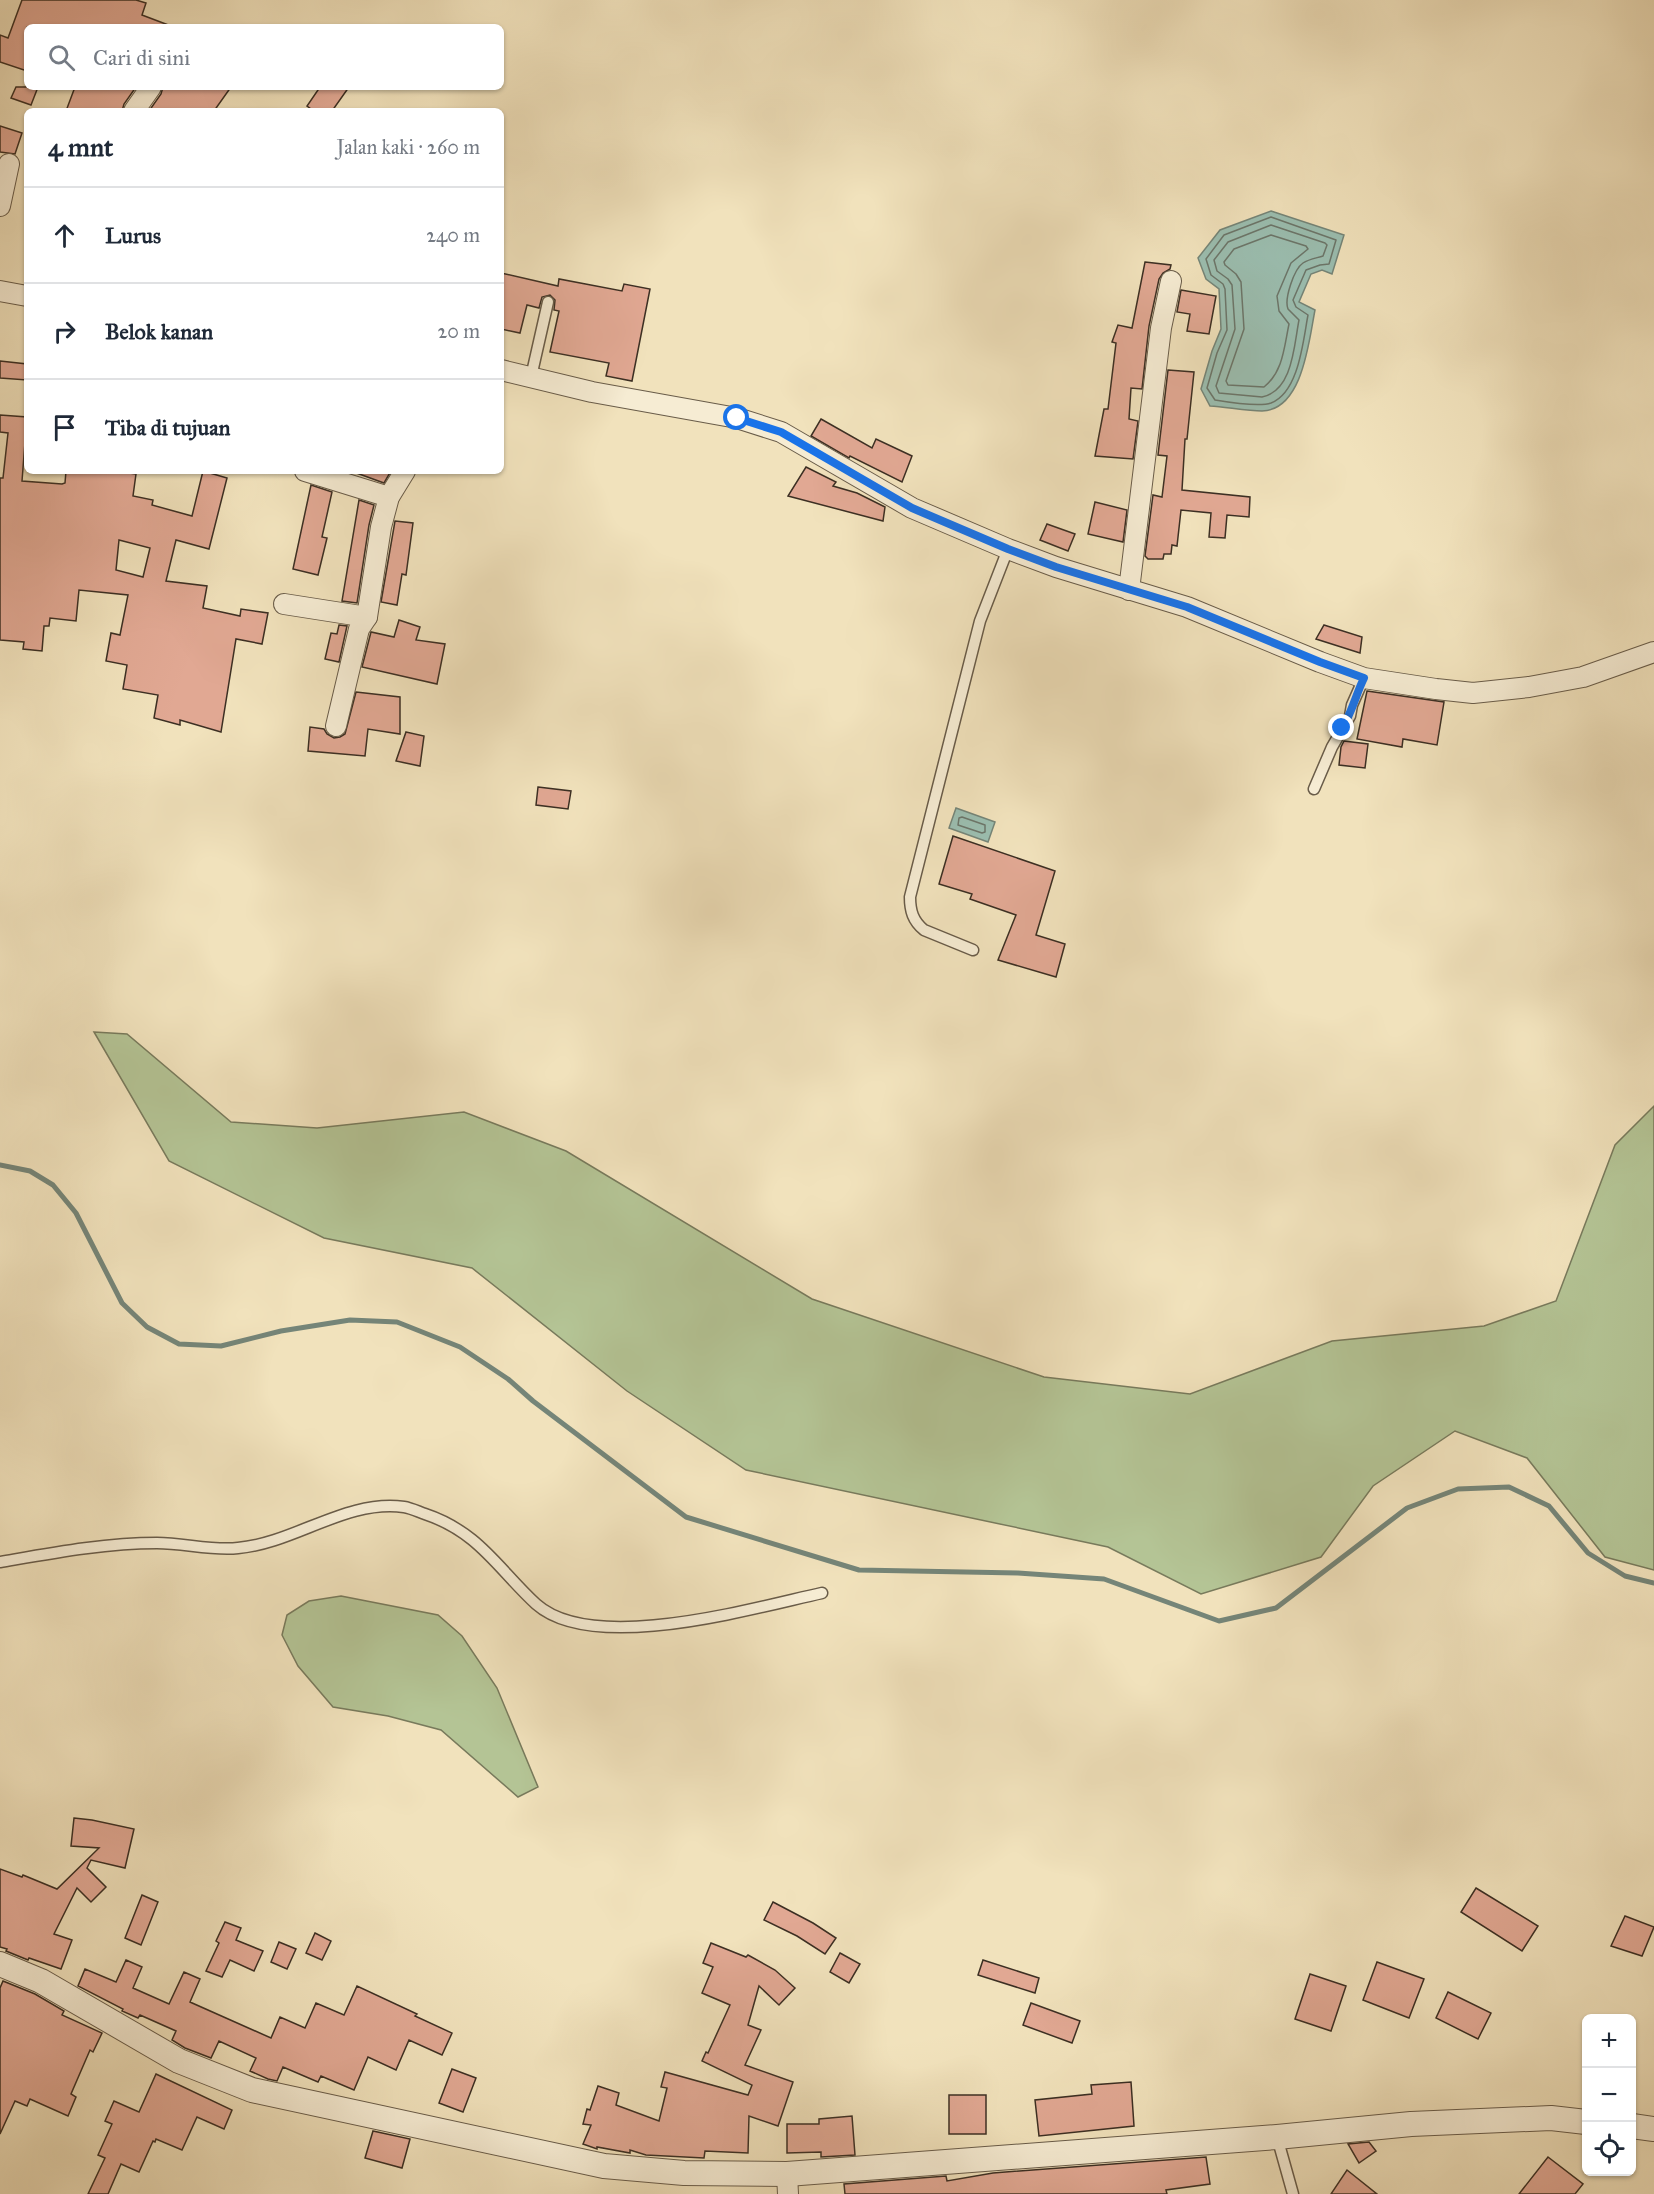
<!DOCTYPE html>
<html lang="id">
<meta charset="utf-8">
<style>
:root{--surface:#fff;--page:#f6f6f7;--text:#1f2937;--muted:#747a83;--line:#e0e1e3}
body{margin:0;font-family:"IM FELL Great Primer",serif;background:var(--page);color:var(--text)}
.controls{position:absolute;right:18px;bottom:18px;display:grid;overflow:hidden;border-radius:9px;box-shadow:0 2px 4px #0004}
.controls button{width:54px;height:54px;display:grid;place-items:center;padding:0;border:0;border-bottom:2px solid var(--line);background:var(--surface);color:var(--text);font:30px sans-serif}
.stop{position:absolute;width:18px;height:18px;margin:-14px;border:4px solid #1a73e8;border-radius:50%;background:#fff}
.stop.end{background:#1a73e8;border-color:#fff;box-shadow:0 2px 6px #0008}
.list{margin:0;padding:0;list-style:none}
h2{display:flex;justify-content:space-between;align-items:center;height:78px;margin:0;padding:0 24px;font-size:26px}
h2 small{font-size:20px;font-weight:400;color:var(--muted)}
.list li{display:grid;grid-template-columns:39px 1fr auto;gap:18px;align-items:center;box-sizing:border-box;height:96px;padding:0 24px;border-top:2px solid var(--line)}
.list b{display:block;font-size:22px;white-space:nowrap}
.list em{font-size:20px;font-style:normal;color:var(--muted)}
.icon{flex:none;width:33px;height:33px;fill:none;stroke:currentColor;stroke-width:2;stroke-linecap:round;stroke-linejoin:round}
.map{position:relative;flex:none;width:1654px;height:2194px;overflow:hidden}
.search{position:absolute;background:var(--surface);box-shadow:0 2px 4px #0004;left:24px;top:24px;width:480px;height:66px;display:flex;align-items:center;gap:15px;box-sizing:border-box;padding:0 21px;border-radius:9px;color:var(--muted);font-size:22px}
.panel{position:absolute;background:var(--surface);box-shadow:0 2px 4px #0004;left:24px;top:108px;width:480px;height:366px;border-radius:9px}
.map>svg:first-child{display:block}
</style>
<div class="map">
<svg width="1654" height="2194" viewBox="0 0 1654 2194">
<rect width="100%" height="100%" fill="#f1e2bc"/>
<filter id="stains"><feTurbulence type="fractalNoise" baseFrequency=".00333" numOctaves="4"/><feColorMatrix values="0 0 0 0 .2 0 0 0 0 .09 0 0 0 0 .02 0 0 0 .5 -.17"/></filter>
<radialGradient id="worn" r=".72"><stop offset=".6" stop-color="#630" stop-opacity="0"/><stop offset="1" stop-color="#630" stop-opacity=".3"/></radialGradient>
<g fill="#b4c495" stroke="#787a5c" stroke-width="1.5">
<path d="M94,1032L127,1034L231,1122L317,1128L464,1112L566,1151L812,1299L1044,1377L1190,1394L1332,1341L1484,1326L1556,1301L1615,1145L1654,1106V1570L1605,1557L1527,1458L1455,1431L1373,1486L1321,1557L1201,1594L1108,1547L746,1470L627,1391L472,1268L324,1238L169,1161Z"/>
<path d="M341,1596L438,1615L462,1636L497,1688L538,1787L518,1797L441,1730L388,1716L333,1707L298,1666L282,1635L287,1615L309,1601Z"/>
</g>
<g fill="#9bbeb0" stroke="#758578" stroke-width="1.5">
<path d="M1271,211L1344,235L1332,274L1322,270L1311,274L1299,302L1315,310C1309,340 1303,410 1262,411C1247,411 1226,407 1210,406L1201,389L1212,351L1221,329L1219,289L1206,279L1198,258L1220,230Z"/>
<path d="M956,808L995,822L988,842L949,828Z"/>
</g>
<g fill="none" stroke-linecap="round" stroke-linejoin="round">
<g stroke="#6c766a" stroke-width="1.5">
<path d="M1271,217L1336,240L1329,264L1320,265L1306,270L1293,300L1296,307L1308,315C1303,341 1299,392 1271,403C1260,407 1227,402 1215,400L1207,388L1217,353L1227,330L1225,289L1223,284L1211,275L1206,259L1224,235Z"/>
<path d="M1271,225L1325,243L1327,245L1323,256C1317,258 1309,259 1303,263C1294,269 1284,299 1288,309L1299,320C1294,345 1293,391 1262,397L1219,393L1216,386L1235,329L1232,285L1228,279L1217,271L1214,260L1228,242Z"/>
<path d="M1271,235L1306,246L1308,249L1291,263L1277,296L1279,311L1289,324C1284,348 1283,372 1264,387L1228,385L1226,381L1244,329L1241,282L1236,274L1225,265L1224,262L1234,249Z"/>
<path d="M962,817L985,825V832L982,833L958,825L959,818Z"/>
</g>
<path stroke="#758578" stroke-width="5" d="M0,1165L30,1171L53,1185L76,1213L122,1303L147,1327L179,1344L221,1346L281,1331L350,1320L397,1322L460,1347L508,1379L533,1401L686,1517L859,1570L1018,1573L1104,1579L1219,1621L1276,1608L1407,1508L1458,1489L1509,1487L1549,1506L1588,1553L1625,1576L1654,1583"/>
</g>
<g fill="#e1a893" stroke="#3c2f23" stroke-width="1.5" fill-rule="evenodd">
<path d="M22,0H136L146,3L142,15L171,26L27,27V71L0,62V35L8,38Z"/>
<path d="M16,87H38L31,105L11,98Z"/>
<path d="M75,87H136L124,104L122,111H66Z"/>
<path d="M163,87H231L214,111H149L161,94Z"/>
<path d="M320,87H349L332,111H314L307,106Z"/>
<path d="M0,126L22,133L15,154L0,152Z"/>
<path d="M1145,262L1171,265L1170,269L1163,273L1159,279L1149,326L1142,389L1131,388L1129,419L1138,421L1133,459L1095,456L1104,409H1108L1116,343L1112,342L1118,325L1132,328Z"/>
<path d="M501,273L558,286L559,279L622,291L624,284L650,289L632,381L606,376L609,363L550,352L559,311L554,310L555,300L550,295L542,297L539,308L527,305L520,333L501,329Z"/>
<path d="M1181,290L1216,296L1209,334L1187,331L1190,314L1177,312Z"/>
<path d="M0,361L27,364V380L0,378Z"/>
<path d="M1168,370L1194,372L1187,439H1185L1182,490L1250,497L1249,517L1227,515L1225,538L1209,537L1211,513L1181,510L1177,546L1172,545L1171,554H1164L1163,559H1148L1145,556L1153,495L1162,497L1167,456L1158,455Z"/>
<path d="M0,415L27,417L22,481L62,484L65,483L66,471H116L136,474L133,496L153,500L152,505L192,516L203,471L227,478L209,549L176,540L166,581L207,586L203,608L240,616L241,609L268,613L262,644L236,639L221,732L180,720V725L154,718L158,695L123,689L127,665L106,661L111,633L120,635L128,595L79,590L76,621L50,618L49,626H44L42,651L23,649L24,642L0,640V478H3L8,433L0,432ZM119,540L150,548L143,577L116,570Z"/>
<path d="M821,419L872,448L876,439L912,456L902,482L850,456L849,458L811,436Z"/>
<path d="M806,467L836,482L833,486L857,493L885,507L883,521L788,496Z"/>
<path d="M351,471H391L384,483Z"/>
<path d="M311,485L332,492L322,537L327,538L318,575L293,569Z"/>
<path d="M359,500L374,505L369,525L357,603L342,601Z"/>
<path d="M1095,502L1127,510L1123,542L1088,534Z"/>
<path d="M395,521L413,523L406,575L402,574L397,605L381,602Z"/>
<path d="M1047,524L1075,534L1068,551L1040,540Z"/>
<path d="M399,620L420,627L416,640L445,644L437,684L362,667L371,632L394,637Z"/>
<path d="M339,625L347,626L339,662L325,659L331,633L337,634Z"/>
<path d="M1324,625L1362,637L1360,653L1316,639Z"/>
<path d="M1367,691L1444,702L1437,745L1403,739L1402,747L1357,739Z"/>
<path d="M356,692L400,697V734L368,729L365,756L308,751L310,727L324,729L327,734L334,738L340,737L345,734Z"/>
<path d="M406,732L424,736L420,766L396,761Z"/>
<path d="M1344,741L1368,744L1365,768L1339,765L1341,747Z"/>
<path d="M538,787L571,791L568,809L536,805Z"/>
<path d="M953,836L1055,871L1036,935L1065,944L1056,977L998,960L1016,915L970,899L972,894L939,884Z"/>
<path d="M74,1818L92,1820L134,1829L125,1868L91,1860L87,1868L106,1887L91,1902L77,1888L54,1934L72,1940L61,1969L29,1958L28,1960L6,1951L7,1949L0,1947V1869L22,1877L23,1875L57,1889L99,1848L71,1846Z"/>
<path d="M1476,1888L1538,1926L1522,1951L1461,1912Z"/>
<path d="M142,1895L158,1902L141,1945L125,1938Z"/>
<path d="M773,1902L813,1923L836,1938L825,1954L797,1936L764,1920Z"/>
<path d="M1625,1916L1654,1927L1642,1956L1611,1946Z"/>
<path d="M225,1922L241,1928L236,1940L263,1951L254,1971L230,1960L222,1977L206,1971L219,1943L216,1941Z"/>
<path d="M315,1933L331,1941L322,1960L306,1953Z"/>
<path d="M279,1942L296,1949L287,1969L271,1962Z"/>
<path d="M711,1943L746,1957L748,1955L775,1970L795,1988L779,2005L759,1986L748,2025L761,2030L745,2065L793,2082L778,2126L749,2116L748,2153L705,2151L704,2158L646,2155L630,2150V2153L597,2147V2149L583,2144L591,2125L583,2124L587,2109L590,2110L598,2086L619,2093L616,2105L659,2121L667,2088L661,2087L665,2072L748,2095L752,2085L702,2061L706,2052L708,2053L730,2005L702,1993L713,1967L703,1963Z"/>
<path d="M840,1953L860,1964L849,1983L830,1972Z"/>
<path d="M126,1960L142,1967L133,1988L169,2004L184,1972L200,1979L190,2002L271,2038L280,2017L305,2028L316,2003L344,2015L357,1986L417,2014L415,2016L452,2033L442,2055L409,2040L396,2070L368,2057L354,2090L321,2076L318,2082L283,2067L277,2081L268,2079L250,2071L256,2058L219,2041L211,2058L185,2048L172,2040L176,2031L140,2015L138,2018L122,2011L123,2009L78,1986L85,1969L116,1982Z"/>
<path d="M983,1960L1039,1978L1035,1993L978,1975Z"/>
<path d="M1377,1962L1424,1979L1409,2018L1363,2000Z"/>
<path d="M1310,1974L1346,1986L1331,2031L1295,2019Z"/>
<path d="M3,1981L35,1994L64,2011L62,2015L102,2033L93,2052L90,2050L71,2094L76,2097L68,2116L30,2099L27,2106L15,2101L0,2134V1988Z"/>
<path d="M1448,1992L1491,2013L1478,2039L1436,2018Z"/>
<path d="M1031,2003L1080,2021L1072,2043L1023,2025Z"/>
<path d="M452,2069L476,2078L463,2112L439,2103Z"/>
<path d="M156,2074L232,2110L224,2129L197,2117L182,2150L156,2139L155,2142L153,2141L139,2172L121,2164L108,2194H88L105,2158L98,2155L112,2124L105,2121L114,2101L139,2112Z"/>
<path d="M1131,2082L1134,2126L1039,2136L1035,2100L1092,2094L1091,2085Z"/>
<rect x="949" y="2095" width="37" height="39"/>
<path d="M852,2116L855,2155L821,2157V2152L787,2153V2124H819V2119Z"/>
<path d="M373,2131L410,2139L402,2168L365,2158Z"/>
<path d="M1369,2142L1376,2151L1359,2163L1348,2144Z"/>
<path d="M1206,2157L1210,2184L1166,2190L1167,2194H845L844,2184L946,2176L947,2181L993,2173Z"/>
<path d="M1548,2157L1583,2184L1575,2194H1519Z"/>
<path d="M1347,2170L1377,2194H1331Z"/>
</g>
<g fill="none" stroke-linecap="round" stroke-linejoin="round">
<defs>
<g id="service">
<path d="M531,377L548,302"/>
<path d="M1314,789L1332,747L1350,716L1352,705L1364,678"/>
<path d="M973,950L924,930C913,921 910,911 910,897L980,621L1008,549"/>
<path d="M0,1562C52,1553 104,1543 157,1543C184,1543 212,1551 238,1548C295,1543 346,1499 404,1507C411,1508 419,1512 425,1514C479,1532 498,1569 536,1604C593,1655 753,1608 822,1593"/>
<path d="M1277,2137L1293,2194"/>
</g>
<g id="minor">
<path d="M134,111L151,87"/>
<path d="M0,206L9,164"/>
<path d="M0,291L27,296"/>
<path d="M501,370L592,392L737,418L781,432L912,508L1008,549L1056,567L1187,607L1320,662L1364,678L1436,689L1473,693L1529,687L1583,677L1654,652"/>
<path d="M305,471L389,497"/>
<path d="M1129,590L1161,328L1171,281"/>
<path d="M284,604L367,617"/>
<path d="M336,726L359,629L367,617L381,527L389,497L405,471"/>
<path d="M787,2174L788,2194"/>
</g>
<g id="tertiary">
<path d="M0,1964L41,1981L179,2061L252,2090L604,2166L684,2173L787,2174L1277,2137L1411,2124L1551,2118L1586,2122"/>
<path d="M1632,2126L1654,2129"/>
</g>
</defs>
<use href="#service" stroke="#695c49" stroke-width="13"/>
<use href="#minor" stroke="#695c49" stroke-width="22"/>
<use href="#tertiary" stroke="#695c49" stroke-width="26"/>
<use href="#service" stroke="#f6ecd3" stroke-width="10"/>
<use href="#minor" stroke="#f6ecd3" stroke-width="20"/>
<use href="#tertiary" stroke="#f6ecd3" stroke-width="24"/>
</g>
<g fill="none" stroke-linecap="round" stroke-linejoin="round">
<path stroke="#1a73e8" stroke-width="8" d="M737,418L781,432L912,508L1008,549L1056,567L1187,607L1320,662L1364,678C1356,694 1352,713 1342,728"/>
</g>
<rect width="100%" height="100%" filter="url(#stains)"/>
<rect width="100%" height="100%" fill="url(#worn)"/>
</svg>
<div class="controls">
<button>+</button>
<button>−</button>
<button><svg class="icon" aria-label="locate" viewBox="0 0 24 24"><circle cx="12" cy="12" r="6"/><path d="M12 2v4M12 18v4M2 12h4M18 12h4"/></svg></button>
</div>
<div class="stop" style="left:737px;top:418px"></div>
<div class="stop end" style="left:1342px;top:728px"></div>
<div class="search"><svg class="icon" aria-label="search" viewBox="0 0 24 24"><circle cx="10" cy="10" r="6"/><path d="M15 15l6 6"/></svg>Cari di sini</div>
<section class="panel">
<h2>4 mnt<small>Jalan kaki · 260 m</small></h2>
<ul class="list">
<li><svg class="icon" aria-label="ahead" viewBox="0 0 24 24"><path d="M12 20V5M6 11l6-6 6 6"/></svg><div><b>Lurus</b></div><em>240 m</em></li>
<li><svg class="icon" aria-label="right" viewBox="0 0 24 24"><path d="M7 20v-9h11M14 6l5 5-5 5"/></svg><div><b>Belok kanan</b></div><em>20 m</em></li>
<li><svg class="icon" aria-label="arrive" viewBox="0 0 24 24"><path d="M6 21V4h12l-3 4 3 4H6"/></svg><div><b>Tiba di tujuan</b></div></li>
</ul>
</section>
</div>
